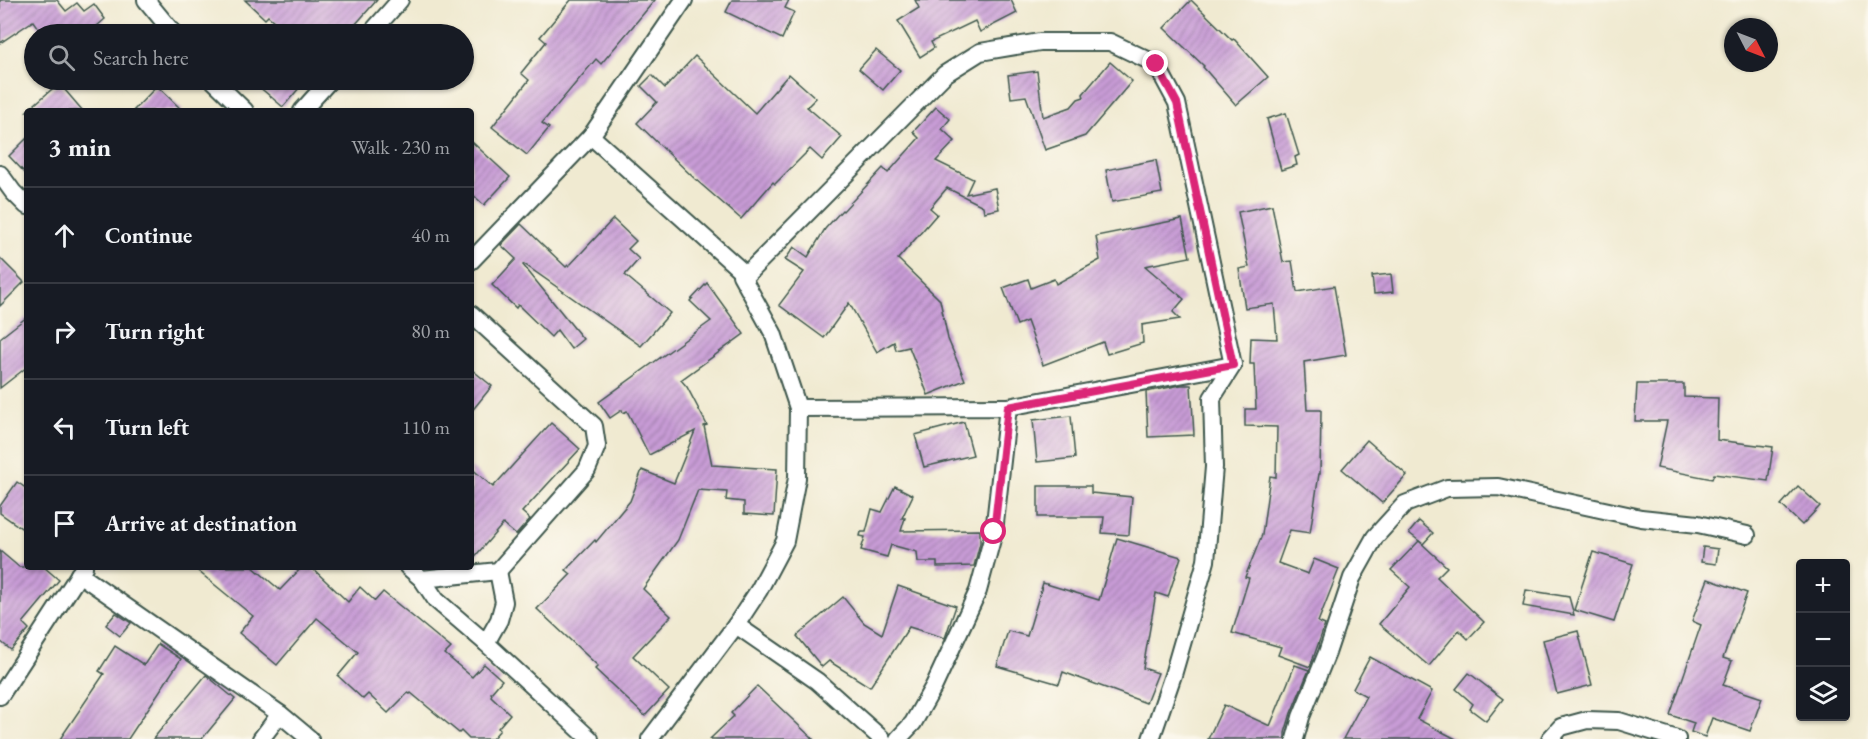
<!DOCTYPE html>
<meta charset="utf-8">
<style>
:root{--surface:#171b24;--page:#20242c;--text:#f1f3f6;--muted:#9ea1a6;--line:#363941}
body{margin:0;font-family:"EB Garamond",serif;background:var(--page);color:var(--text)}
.controls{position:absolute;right:18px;bottom:18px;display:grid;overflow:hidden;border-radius:6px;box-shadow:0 2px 4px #0004}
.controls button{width:54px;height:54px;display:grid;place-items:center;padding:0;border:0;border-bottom:2px solid var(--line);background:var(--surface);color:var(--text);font:30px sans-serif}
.compass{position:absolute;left:1724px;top:18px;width:54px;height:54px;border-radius:50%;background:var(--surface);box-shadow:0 2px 4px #0004;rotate:132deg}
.stop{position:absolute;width:18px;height:18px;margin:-14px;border:4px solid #db2777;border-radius:50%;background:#fff}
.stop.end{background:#db2777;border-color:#fff;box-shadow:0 2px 6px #0008}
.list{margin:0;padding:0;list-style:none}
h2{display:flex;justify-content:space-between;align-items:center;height:78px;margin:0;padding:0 24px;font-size:26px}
h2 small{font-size:20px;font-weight:400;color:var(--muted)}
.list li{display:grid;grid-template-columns:39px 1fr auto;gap:18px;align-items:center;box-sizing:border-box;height:96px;padding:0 24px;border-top:2px solid var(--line)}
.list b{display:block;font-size:22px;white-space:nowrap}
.list em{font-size:20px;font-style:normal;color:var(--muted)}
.icon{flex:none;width:33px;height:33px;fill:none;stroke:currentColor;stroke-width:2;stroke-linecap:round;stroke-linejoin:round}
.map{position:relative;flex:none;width:1868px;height:739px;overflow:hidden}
.search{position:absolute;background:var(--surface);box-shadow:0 2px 4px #0004;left:24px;top:24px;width:450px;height:66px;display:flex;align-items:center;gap:15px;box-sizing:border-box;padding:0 21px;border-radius:33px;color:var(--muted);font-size:22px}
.panel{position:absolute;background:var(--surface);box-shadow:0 2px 4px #0004;left:24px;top:108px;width:450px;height:462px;border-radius:6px}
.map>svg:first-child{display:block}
</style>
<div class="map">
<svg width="1868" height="739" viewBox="0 0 1868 739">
<defs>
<pattern id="building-hatch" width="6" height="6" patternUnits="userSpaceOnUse" patternTransform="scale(1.5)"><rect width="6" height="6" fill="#c89bd6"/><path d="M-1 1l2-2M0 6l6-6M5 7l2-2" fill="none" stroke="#a280ae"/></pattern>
</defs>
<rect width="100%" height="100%" fill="#fbf7ec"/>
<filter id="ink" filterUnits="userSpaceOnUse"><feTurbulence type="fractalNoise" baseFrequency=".0167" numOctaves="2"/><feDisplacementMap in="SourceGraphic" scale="12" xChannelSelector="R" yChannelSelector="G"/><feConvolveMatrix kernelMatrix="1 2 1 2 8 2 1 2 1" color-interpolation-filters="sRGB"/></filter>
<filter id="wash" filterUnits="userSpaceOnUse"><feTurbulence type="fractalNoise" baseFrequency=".008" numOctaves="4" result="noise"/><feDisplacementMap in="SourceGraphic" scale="24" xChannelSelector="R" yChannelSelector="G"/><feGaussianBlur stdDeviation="1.35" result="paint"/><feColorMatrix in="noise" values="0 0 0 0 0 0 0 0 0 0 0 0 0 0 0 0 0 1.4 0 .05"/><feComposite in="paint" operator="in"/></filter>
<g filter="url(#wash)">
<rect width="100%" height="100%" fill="#f0ead1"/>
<g id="blocks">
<g fill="url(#building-hatch)">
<path d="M0,0H57L66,11L77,3L84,11L94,4L105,19L97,26L104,34H42L33,21L0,43Z"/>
<path d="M245,0H377L347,34H289L268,16L265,19Z"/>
<path d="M571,0H655L601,64L596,59L542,123L549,128L527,155L492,127L529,80L521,73L546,42L540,37Z"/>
<path d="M732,0H789L785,8L794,12L782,39L726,12Z"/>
<path d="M915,0H1011L1017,13L980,32L975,21L931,42L934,48L920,57L898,21L919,8Z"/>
<path d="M1191,0L1232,40L1234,39L1268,77L1236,105L1203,67L1204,66L1164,28Z"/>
<path d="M876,50L900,70L883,90L859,69Z"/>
<path d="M695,56L755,113L789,74L816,98L807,107L842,137L822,160L810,149L775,184L773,182L741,219L695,179L637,123L657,102L641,86L652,75L665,88Z"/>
<path d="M1110,62L1132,81L1085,136L1045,150L1026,96L1011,98L1008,75L1037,71L1043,117L1071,107L1078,99L1084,97L1083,94Z"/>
<path d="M251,80H306L283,107Z"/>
<path d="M59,83L83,111H27Z"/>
<path d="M157,86L183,111H133Z"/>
<path d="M936,107L950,119L942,129L955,141L936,161L973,179L966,194L995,188L999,209L984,212L983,206L947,188L930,208L937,214L898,259L940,300L948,339L965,380L928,395L909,347L896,350L894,342L877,352L849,303L824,338L779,305L804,272L785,260L794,247L808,257L825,229L842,210L843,211L883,168L888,173L919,138L913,132Z"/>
<path d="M1286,113L1299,155L1295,157L1297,165L1281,170L1267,119Z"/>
<path d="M27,138V175L9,156Z"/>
<path d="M471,141L510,177L484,205L471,193Z"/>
<path d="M1156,160L1162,193L1112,202L1106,170Z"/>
<path d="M1272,205L1283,262L1292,261L1297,292L1334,286L1346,355L1304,362L1307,410H1321L1320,474H1319L1310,533L1290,530L1278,563L1308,574L1314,559L1339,569L1318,622L1325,625L1310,667L1278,655L1281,647L1232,633L1249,578L1245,577L1262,535L1270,476L1276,477L1277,427L1245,426V409H1256L1254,364H1250L1251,338L1277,339L1274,304L1245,308L1239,269L1249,267L1238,212Z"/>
<path d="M613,219L636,241L628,249L639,259L625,275L670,313L641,346L524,264L523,265L583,339L571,349L557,330L551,337L518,305L516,308L492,285L516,259L501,245L521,224L566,267L568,265L569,266Z"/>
<path d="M1182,219L1190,257L1145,266L1184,299L1173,312L1180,319L1142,325L1143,343L1107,354L1103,342L1043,365L1027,321L1017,325L1003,288L1028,279L1031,288L1054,279L1056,284L1100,260L1096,236Z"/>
<path d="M0,258L24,282L0,306Z"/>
<path d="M1391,274L1393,292L1374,294L1372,276Z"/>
<path d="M707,283L744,334L681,380L687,387L707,425L704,426L712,465L777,469L774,516L744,514V502L726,500L727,492L698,490L678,540L643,589L671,616L633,656L669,690L645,716L595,669L598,666L537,609L571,574L566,570L595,540L596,542L630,501L642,470L674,483L695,431L649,455L627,411L623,413L622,410L610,418L599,402L711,321L690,301Z"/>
<path d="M27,317V367L0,388V338Z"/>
<path d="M471,369L492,386L471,412Z"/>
<path d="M1637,384H1684V397L1718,398L1717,440L1773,447L1768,481L1714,474L1712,479L1657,468L1667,421H1635Z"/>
<path d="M1181,385H1191L1194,435L1148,437L1146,392Z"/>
<path d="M1071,416L1075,458L1037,462L1033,420Z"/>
<path d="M964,422L973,455L924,467L915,435Z"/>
<path d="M551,423L580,449L522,512L530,519L516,535L503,524L471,561V468L493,487Z"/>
<path d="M1367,440L1407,475L1382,503L1342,469Z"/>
<path d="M17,482L27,489V532L0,513V506Z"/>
<path d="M895,486L913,495L902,518H905L901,531L980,530V543L974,566L937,567V562H918L917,552L891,545L887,557L861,550L865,537L860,536L861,532H866L872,509L882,512Z"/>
<path d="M1038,486H1091V493L1132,497L1129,535L1102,533L1104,517H1038Z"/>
<path d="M1798,486L1820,506L1802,525L1781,505Z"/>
<path d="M1419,521L1433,533L1423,544L1409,533Z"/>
<path d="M1117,538L1181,557L1168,597L1156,593L1143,668L1158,673L1146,703L1063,672L1059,684L997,666L1008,631L1027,636L1043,583L1099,600Z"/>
<path d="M1419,541L1447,567L1437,577L1484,622L1468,639L1459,630L1429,666L1379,624L1410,587L1391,570Z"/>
<path d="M1703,547L1718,549L1716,564L1701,562Z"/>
<path d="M0,551L19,567H44L59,580L23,623L29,629L11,650L0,641Z"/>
<path d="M1593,552L1633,564L1614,622L1574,610Z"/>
<path d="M193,567H253L280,590L302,567H311L348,602L360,587L375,601L383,592L451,648L445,654L472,677L484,664L502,680L491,693L492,694L491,696L510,714L498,728L500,730L492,739H469L461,731L459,733L411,693L410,694L408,693L388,713L368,694L363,699L338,676L358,652L317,618L277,665L239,633L253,616Z"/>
<path d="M1708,579L1747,593L1723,658L1732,661L1723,685L1762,698L1750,731L1712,718L1705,737L1691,732L1694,723L1670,715L1701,625L1692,621Z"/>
<path d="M898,586L956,606L945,638L909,627L870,687L829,661L822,667L797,636L843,597L864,623L882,634Z"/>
<path d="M1526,590L1569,597L1574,615L1523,606Z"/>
<path d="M116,613L131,623L120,636L106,625Z"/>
<path d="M1578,631L1592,685L1557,694L1543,640Z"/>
<path d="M158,644L181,659L128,739H60L104,674L99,671L115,646L144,665Z"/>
<path d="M1370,657L1432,691L1417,719L1456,739H1343L1366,696L1353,689Z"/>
<path d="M1295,665L1309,670L1291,713L1285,733V739H1208L1224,705L1270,726Z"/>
<path d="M1469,673L1503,699L1486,721L1470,709L1473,704L1456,689Z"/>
<path d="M206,675L235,699L202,739H153Z"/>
<path d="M757,686L773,701L813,739H710L734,716L731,713Z"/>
</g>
</g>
</g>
<g filter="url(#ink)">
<use href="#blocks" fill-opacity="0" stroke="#3e574c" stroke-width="1.5"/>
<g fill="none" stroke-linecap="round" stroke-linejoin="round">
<defs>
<g id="minor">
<path d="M146,0L174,34"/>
<path d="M370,34L400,0"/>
<path d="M213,80L245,111"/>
<path d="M302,111L330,80"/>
<path d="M591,136L746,275L945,74L980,52L1040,42H1110L1156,64L1177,103L1233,365L1212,398L1214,467L1206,561L1173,675L1151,739"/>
<path d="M0,174L13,192L27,206"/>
<path d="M471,261L591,136L684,0"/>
<path d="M746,275H741L773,333L798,408L1008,407L994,532L978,591L934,686L913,723L898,739"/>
<path d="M1008,407L1233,365"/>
<path d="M408,567L422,579L498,571L587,470L597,446L594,426L471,314"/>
<path d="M498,571L504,602L499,620L486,643L590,739"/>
<path d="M79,574L280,714L310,739"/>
<path d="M422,579L436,600L486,643"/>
<path d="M736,625L759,590L785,541L797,478L798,408"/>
<path d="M0,696L84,567"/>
<path d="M261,739L280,714"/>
<path d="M650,739L736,625L817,681L882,739"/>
<path d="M1295,739L1301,717L1327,653L1352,578L1375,537L1405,504L1447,488L1498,487L1641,518L1698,524L1747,535"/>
<path d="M1550,739L1561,727L1587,720L1619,721L1677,739"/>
</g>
</defs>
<use href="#minor" stroke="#3e574c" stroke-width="20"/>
<use href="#minor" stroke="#fff" stroke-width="16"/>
</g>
</g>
<g fill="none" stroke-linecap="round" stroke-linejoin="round" filter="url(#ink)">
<path stroke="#db2777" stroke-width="8" d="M994,532L1008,407L1233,365L1177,103L1156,64"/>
</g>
</svg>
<div class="controls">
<button>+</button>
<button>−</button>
<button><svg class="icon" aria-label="layers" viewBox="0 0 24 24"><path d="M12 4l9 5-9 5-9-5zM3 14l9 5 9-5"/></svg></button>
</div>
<svg class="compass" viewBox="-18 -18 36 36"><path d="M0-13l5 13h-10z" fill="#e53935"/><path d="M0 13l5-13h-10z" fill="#9ea1a6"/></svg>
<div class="stop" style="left:994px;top:532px"></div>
<div class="stop end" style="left:1156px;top:64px"></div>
<div class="search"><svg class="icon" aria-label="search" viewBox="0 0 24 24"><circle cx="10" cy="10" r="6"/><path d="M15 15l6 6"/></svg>Search here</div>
<section class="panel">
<h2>3 min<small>Walk · 230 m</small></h2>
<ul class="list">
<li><svg class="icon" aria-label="ahead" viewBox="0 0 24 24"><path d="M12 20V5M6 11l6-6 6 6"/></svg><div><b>Continue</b></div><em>40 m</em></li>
<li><svg class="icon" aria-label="right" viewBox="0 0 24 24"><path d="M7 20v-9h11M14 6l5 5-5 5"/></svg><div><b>Turn right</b></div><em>80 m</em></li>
<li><svg class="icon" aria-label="left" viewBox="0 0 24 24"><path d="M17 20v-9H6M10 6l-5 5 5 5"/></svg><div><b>Turn left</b></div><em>110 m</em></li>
<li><svg class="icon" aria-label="arrive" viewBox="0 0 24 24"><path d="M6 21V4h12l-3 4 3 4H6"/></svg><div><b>Arrive at destination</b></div></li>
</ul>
</section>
</div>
